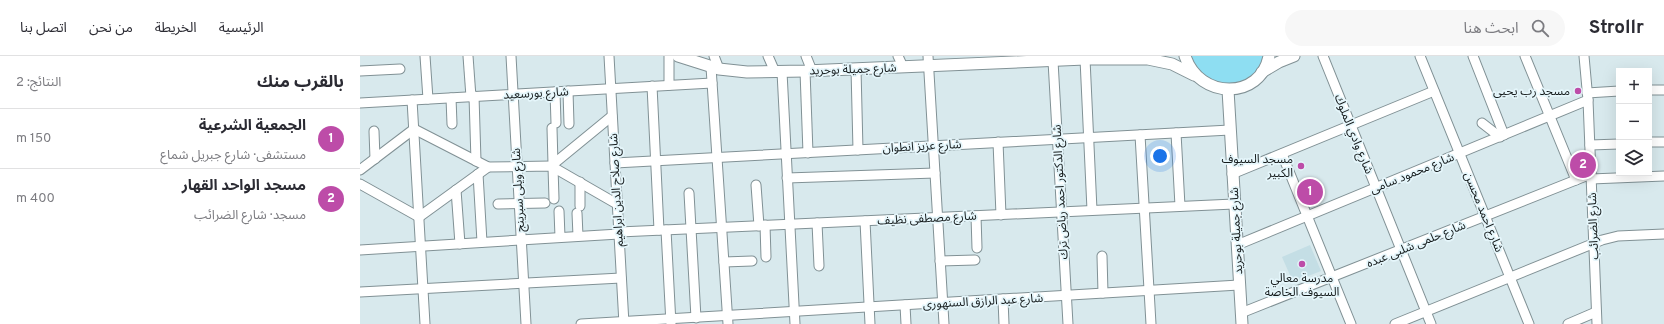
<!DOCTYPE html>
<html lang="ar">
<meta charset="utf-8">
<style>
:root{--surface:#fff;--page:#f7f7f7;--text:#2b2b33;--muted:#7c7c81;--line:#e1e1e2;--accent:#bd4ca8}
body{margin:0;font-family:Overpass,"Noto Sans Arabic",sans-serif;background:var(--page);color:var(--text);direction:rtl}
.controls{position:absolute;right:12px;top:12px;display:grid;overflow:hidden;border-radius:0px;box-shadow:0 4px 16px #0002}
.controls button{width:36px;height:36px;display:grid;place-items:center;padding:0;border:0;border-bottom:1px solid var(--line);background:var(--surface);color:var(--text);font:20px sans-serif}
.you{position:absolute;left:800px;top:100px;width:14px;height:14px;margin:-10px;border:3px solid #fff;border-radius:50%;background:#1a73e8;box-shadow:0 0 0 6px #1a73e833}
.badge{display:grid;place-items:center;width:26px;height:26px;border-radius:50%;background:var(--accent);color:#fff;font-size:13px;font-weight:700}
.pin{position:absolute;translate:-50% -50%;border:2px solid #fff;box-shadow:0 1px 4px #0006}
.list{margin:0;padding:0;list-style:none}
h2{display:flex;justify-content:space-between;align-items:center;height:52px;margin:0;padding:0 16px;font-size:17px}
h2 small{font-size:13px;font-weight:400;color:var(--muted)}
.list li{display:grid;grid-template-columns:26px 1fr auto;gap:12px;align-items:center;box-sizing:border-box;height:60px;padding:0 16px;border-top:1px solid var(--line)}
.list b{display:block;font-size:15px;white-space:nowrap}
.list p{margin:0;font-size:13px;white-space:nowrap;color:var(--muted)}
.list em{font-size:13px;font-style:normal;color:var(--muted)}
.icon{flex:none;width:22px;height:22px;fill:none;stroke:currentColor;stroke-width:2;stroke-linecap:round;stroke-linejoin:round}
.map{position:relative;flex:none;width:1304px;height:268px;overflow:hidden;direction:ltr}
header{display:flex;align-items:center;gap:24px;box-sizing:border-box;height:56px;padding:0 20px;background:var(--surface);border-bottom:1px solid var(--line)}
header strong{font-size:19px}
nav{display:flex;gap:22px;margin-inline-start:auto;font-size:14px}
.search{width:280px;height:36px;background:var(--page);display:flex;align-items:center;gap:10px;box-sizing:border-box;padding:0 14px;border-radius:22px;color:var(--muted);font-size:15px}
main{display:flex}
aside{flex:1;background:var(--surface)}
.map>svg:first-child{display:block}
</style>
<header>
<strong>Strollr</strong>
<div class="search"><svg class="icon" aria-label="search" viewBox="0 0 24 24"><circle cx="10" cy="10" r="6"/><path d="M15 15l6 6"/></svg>ابحث هنا</div>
<nav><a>الرئيسية</a><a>الخريطة</a><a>من نحن</a><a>اتصل بنا</a></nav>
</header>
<main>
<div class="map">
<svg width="1304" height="268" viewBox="0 0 1304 268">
<rect width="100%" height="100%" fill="#d8e9ed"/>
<path fill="#c4dee5" d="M950,189L961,215L933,226L922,201Z"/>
<path fill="#8edef2" d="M829,0H904L902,7L895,18L885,25L873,29H860L837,17Z"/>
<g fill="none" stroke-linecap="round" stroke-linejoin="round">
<defs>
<g id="minor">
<path d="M65,0L68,43"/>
<path d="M108,0L111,41"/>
<path d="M151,0L166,268"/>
<path d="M249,0L264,268"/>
<path d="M309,0V29"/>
<path d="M354,0L359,13"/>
<path d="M408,0L415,16"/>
<path d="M446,0L452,15"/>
<path d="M538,0L543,11"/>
<path d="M568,0L584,268"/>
<path d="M963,0L1071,268"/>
<path d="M1060,0L1169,268"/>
<path d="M1113,0L1144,79"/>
<path d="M1165,0L1216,124"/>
<path d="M1224,0L1228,44L1237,268"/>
<path d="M725,3L732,154"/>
<path d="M693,5L708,268"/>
<path d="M351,11L368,268"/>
<path d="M496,13L498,94"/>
<path d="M0,15L40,13"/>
<path d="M445,15L448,97"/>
<path d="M422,16L435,268"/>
<path d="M292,30L299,174"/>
<path d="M1289,34H1304"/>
<path d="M208,35L209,68"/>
<path d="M195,36L196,67"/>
<path d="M1227,37L1259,35"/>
<path d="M114,40L116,105"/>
<path d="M91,42L92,68"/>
<path d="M52,44L65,268"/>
<path d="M0,47L352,27"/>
<path d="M1122,67L1140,81"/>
<path d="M192,72L193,108"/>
<path d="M14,75L15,103"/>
<path d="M816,77L820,150"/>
<path d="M780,79L791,268"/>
<path d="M638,86L641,159"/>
<path d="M1289,86H1304"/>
<path d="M1230,89L1259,88"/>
<path d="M922,98L991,268"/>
<path d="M255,107L870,74"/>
<path d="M191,110L252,60"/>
<path d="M193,111L194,143"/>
<path d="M0,114L54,73L128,111L191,110L257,148"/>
<path d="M118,118L122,186"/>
<path d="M872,118L1074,35"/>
<path d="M427,122L575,117"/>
<path d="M1231,123L1304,120"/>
<path d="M0,128L59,161L128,111"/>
<path d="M396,129L399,170"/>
<path d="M96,134L100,188"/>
<path d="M329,137L336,262"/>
<path d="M138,148L185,147"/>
<path d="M220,150V126"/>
<path d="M199,155L200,181"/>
<path d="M217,157L218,180"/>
<path d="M616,160L617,192"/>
<path d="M505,165L510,268"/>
<path d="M457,167L459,210"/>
<path d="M405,169L406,201"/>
<path d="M306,174L311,268"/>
<path d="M259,176L874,148"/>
<path d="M877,189L1228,44"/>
<path d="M0,194L259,178"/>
<path d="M742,200L743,237"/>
<path d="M580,205L615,204"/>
<path d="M364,206L392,205"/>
<path d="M0,236L261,222"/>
<path d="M643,243L644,268"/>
<path d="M545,249L546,268"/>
<path d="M881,257L1231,118"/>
<path d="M221,268L879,229"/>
<path d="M1035,268L1242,184L1258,180L1304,178"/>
<path d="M1208,268L1236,256"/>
</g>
<g id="major">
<path d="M318,0L359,13L387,16L445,15L725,3H788L812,8L834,19"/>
<path d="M825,0C839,44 901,44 909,0"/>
<path d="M902,16L919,6L934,0"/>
<path d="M868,34L882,268"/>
</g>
</defs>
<use href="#minor" stroke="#819195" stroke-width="11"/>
<use href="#major" stroke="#819195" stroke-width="13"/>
<use href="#minor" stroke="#fff" stroke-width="9"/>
<use href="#major" stroke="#fff" stroke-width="11"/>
</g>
<g fill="#bd4ca8" stroke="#e5f6fb" stroke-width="1.5">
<circle cx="1218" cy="35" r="4"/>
<circle cx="941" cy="110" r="4"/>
<circle cx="942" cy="208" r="4"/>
</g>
<g text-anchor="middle" stroke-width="3.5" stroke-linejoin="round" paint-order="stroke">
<g font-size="12" fill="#151b1c" stroke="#e5f6fb">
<text transform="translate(493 13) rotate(-2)" y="4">شارع جميلة بوحريد</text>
<text transform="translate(176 37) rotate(-3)" y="4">شارع بورسعيد</text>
<text transform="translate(994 78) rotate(68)" y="4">شارع وادي الملوك</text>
<text transform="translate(562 90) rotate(-3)" y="4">شارع عزيز انطوان</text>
<text transform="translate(1052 117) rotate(-22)" y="4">شارع محمود سامى</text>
<text transform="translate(158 134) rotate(-93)" y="4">شارع ويلى سبرينج</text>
<text transform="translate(256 134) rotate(-93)" y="4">شارع صلاح الدين ابراهيم</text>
<text transform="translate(700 136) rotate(-93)" y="4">شارع الدكتور احمد رياض ترك</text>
<text transform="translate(1124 156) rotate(68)" y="4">شارع احمد محسن</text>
<text transform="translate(567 162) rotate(-3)" y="4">شارع مصطفى نظيف</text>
<text transform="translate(1233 170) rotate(-92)" y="4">شارع الضرائب</text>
<text transform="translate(876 175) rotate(-93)" y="4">شارع جميلة بوحريد</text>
<text transform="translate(1056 188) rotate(-22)" y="4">شارع حلمى شلبى عبده</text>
<text transform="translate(623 245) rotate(-3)" y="4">شارع عبد الرازق السنهورى</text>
</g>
<g font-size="12" fill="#151b1c" stroke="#e5f6fb" text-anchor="end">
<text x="1210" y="39">مسجد رب يحيى</text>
<text x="933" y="107">مسجد السيوف<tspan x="933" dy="14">الكبير</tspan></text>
<text x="942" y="226" text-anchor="middle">مدرسة معالي<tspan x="942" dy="14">السيوف الخاصة</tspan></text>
</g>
</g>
</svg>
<div class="controls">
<button>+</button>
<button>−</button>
<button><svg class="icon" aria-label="layers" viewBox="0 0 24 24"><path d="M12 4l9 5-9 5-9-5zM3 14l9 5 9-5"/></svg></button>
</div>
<div class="you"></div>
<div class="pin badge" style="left:950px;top:136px">1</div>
<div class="pin badge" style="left:1223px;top:109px">2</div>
</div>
<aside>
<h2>بالقرب منك<small>النتائج: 2</small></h2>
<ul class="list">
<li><span class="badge">1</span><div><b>الجمعية الشرعية</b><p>مستشفى · شارع جبريل شماع</p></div><em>150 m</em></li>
<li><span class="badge">2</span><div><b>مسجد الواحد القهار</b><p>مسجد · شارع الضرائب</p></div><em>400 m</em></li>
</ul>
</aside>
</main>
